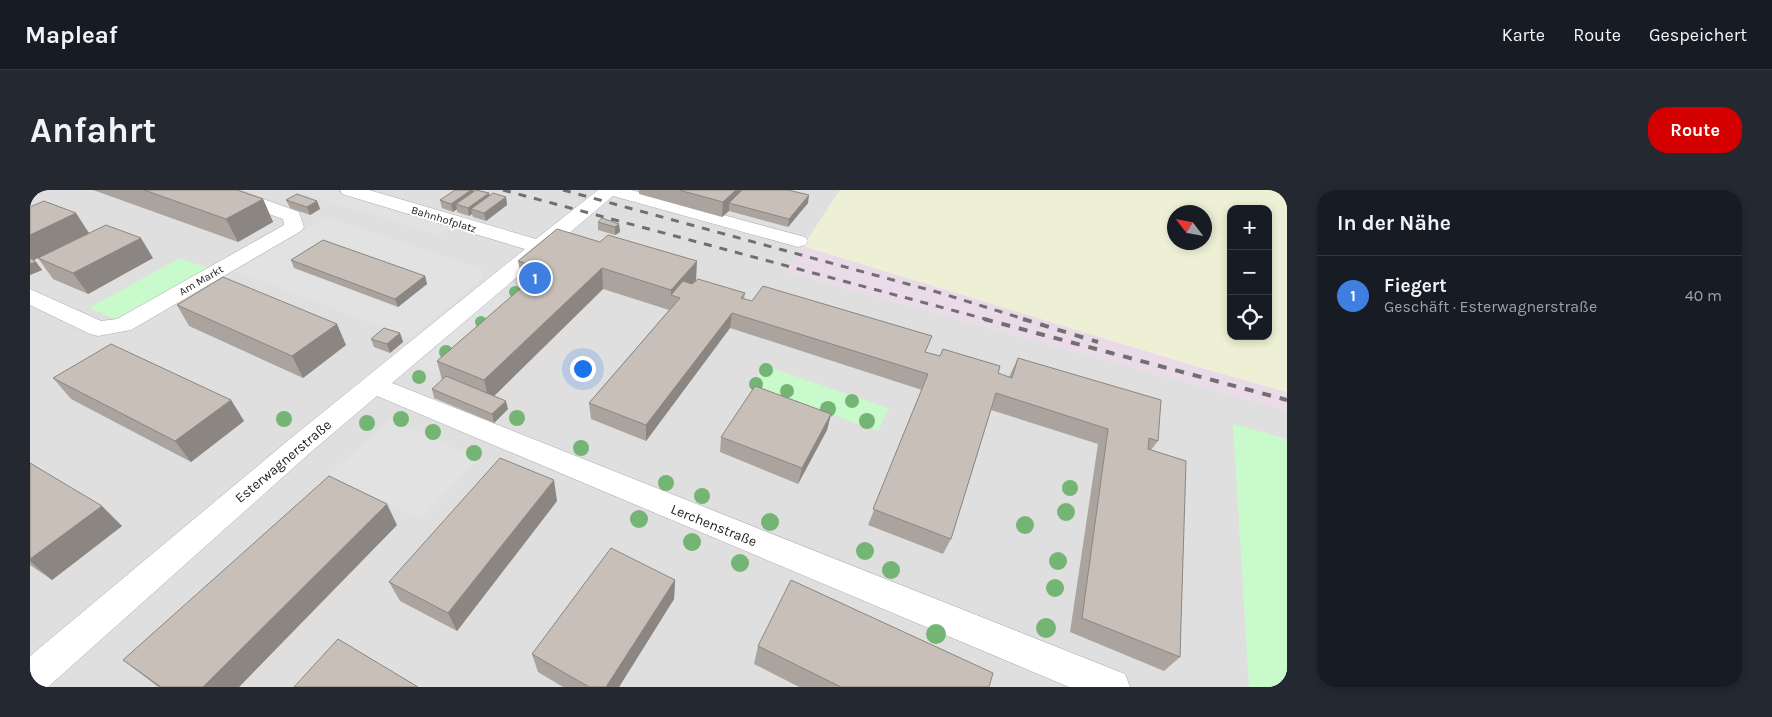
<!DOCTYPE html>
<html lang="de">
<meta charset="utf-8">
<style>
:root{--surface:#171b24;--page:#242831;--text:#f1f3f6;--muted:#9ea1a6;--line:#363941;--accent:#d40000}
body{margin:0;font-family:Karla,sans-serif;background:var(--page);color:var(--text)}
.controls{position:absolute;right:15px;top:15px;display:grid;overflow:hidden;border-radius:10px;box-shadow:0 2px 8px #0003}
.controls button{width:45px;height:45px;display:grid;place-items:center;padding:0;border:0;border-bottom:1px solid var(--line);background:var(--surface);color:var(--text);font:25px sans-serif}
.compass{position:absolute;left:1137px;top:15px;width:45px;height:45px;border-radius:50%;background:var(--surface);box-shadow:0 2px 8px #0003;rotate:302deg}
.you{position:absolute;left:552px;top:178px;width:18px;height:18px;margin:-12px;border:4px solid #fff;border-radius:50%;background:#1a73e8;box-shadow:0 0 0 8px #1a73e833}
.badge{display:grid;place-items:center;width:32px;height:32px;border-radius:50%;background:var(--accent);color:#fff;font-size:16px;font-weight:700}
.pin{position:absolute;translate:-50% -50%;border:2px solid #fff;box-shadow:0 1px 5px #0006}
.list{margin:0;padding:0;list-style:none}
h2{display:flex;justify-content:space-between;align-items:center;height:65px;margin:0;padding:0 20px;font-size:21px}
h2 small{font-size:16px;font-weight:400;color:var(--muted)}
.list li{display:grid;grid-template-columns:32px 1fr auto;gap:15px;align-items:center;box-sizing:border-box;height:80px;padding:0 20px;border-top:1px solid var(--line)}
.list b{display:block;font-size:19px;white-space:nowrap}
.list p{margin:0;font-size:16px;white-space:nowrap;color:var(--muted)}
.list em{font-size:16px;font-style:normal;color:var(--muted)}
.icon{flex:none;width:28px;height:28px;fill:none;stroke:currentColor;stroke-width:2;stroke-linecap:round;stroke-linejoin:round}
.map{position:relative;flex:none;width:1257px;height:497px;overflow:hidden;border-radius:20px}
header{display:flex;align-items:center;gap:30px;box-sizing:border-box;height:70px;padding:0 25px;background:var(--surface);border-bottom:1px solid var(--line)}
header strong{font-size:24px}
nav{display:flex;gap:28px;margin-inline-start:auto;font-size:18px}
.intro{display:flex;align-items:center;justify-content:space-between;box-sizing:border-box;height:120px;padding:0 30px}
h1{margin:0;font-size:35px}
.button{padding:12px 22px;border-radius:20px;background:var(--accent);color:#fff;font-size:18px;font-weight:700}
main{display:flex;gap:30px;padding:0 30px}
aside{flex:1;background:var(--surface);border-radius:20px;box-shadow:0 2px 8px #0003}
.map>svg:first-child{display:block}
</style>
<header>
<strong>Mapleaf</strong>
<nav><a>Karte</a><a>Route</a><a>Gespeichert</a></nav>
</header>
<div class="intro"><h1>Anfahrt</h1><a class="button">Route</a></div>
<main>
<div class="map">
<svg width="1257" height="497" viewBox="0 0 1257 497">
<rect width="100%" height="100%" fill="#f2efe9"/>
<path fill="#e0dfdf" d="M0,0H810L757,82L1257,220V497H0Z"/>
<path fill="#ebdbe8" d="M773,56L1172,178L1257,202V220L757,82Z"/>
<path fill="#eef0d5" fill-rule="evenodd" d="M810,0H1257V202L1172,178L773,56ZM1201,19H1238V146H1201ZM1144,22H1174V52H1144Z"/>
<g fill="#c8facc">
<path d="M150,68L179,79L88,130L59,118Z"/>
<path d="M735,176L859,218L848,241L721,196Z"/>
<path d="M1203,234L1257,249V497H1219Z"/>
</g>
<g fill="#e2e2e2">
<path d="M261,0H349L333,10L420,37L409,45Z"/>
<path d="M296,27L452,79V89L379,148L206,81Z"/>
<path d="M467,104L490,112L411,185L385,176Z"/>
<path d="M361,229L448,269L390,330L299,284Z"/>
</g>
<g fill="none" stroke-linecap="round" stroke-linejoin="round">
<defs>
<g id="minor">
<path d="M186,0H209L269,22L274,37L271,41L101,140L68,146L60,144L0,115V99L71,131L87,129L254,35L253,29L197,9Z"/>
<path d="M310,0H339L506,49L568,0H601L775,47L778,51L775,55L768,57L583,6L362,193L1095,484L1100,497H1039L347,206L281,262L18,497H0V466L261,248L495,59L312,4Z"/>
</g>
</defs>
<use href="#minor" stroke="#a9a9a9" stroke-width="1"/>
<use href="#minor" fill="#fff" fill-rule="evenodd"/>
<g stroke="#707070" stroke-width="3" stroke-dasharray="8 8" stroke-linecap="butt">
<path d="M473,0L959,130"/>
<path d="M533,0L907,102L997,130"/>
</g>
<g stroke="#707070" stroke-width="4" stroke-dasharray="9 9" stroke-linecap="butt">
<path d="M954,129L1257,210"/>
<path d="M993,129L1068,152"/>
</g>
</g>
<g fill="#74b475">
<circle cx="485" cy="102" r="6"/>
<circle cx="451" cy="132" r="6"/>
<circle cx="416" cy="162" r="7"/>
<circle cx="736" cy="180" r="7"/>
<circle cx="389" cy="187" r="7"/>
<circle cx="726" cy="194" r="7"/>
<circle cx="757" cy="201" r="7"/>
<circle cx="822" cy="211" r="7"/>
<circle cx="798" cy="219" r="8"/>
<circle cx="487" cy="228" r="8"/>
<circle cx="254" cy="229" r="8"/>
<circle cx="371" cy="229" r="8"/>
<circle cx="837" cy="231" r="8"/>
<circle cx="337" cy="233" r="8"/>
<circle cx="403" cy="242" r="8"/>
<circle cx="551" cy="258" r="8"/>
<circle cx="444" cy="263" r="8"/>
<circle cx="636" cy="293" r="8"/>
<circle cx="1040" cy="298" r="8"/>
<circle cx="672" cy="306" r="8"/>
<circle cx="1036" cy="322" r="9"/>
<circle cx="609" cy="329" r="9"/>
<circle cx="740" cy="332" r="9"/>
<circle cx="995" cy="335" r="9"/>
<circle cx="662" cy="352" r="9"/>
<circle cx="835" cy="361" r="9"/>
<circle cx="1028" cy="371" r="9"/>
<circle cx="710" cy="373" r="9"/>
<circle cx="861" cy="380" r="9"/>
<circle cx="1025" cy="398" r="9"/>
<circle cx="1016" cy="438" r="10"/>
<circle cx="906" cy="444" r="10"/>
</g>
<g fill="#aba49e">
<path d="M63,0H207L233,9L243,32L208,52Z"/>
<path d="M443,0L444,2L459,3L460,6L476,7L477,15L456,31L443,27L442,24L439,26L427,22V19L423,22L412,18L410,10Z"/>
<path d="M609,0H758L778,13L758,37L699,21L692,27L609,4Z"/>
<path d="M256,10L287,11L290,19L280,25L260,18Z"/>
<path d="M0,17L59,43L123,68L58,104L23,89L8,68L4,70L6,72L12,80L0,85Z"/>
<path d="M568,32L589,34L590,42L585,45L568,40Z"/>
<path d="M527,39L666,90L715,103L714,109L979,187L988,168L1128,251L1121,260L1150,467L1134,481L1040,442L1068,254L961,220L921,349L913,364L838,335L892,200L700,138L616,251L561,229L559,213L639,120L573,99L464,206L478,219L464,233L404,208L402,199L412,190L407,171L497,93L492,91L488,71Z"/>
<path d="M261,70L395,86L397,94L368,117L264,78Z"/>
<path d="M147,115L316,155L273,188L159,136Z"/>
<path d="M370,143L373,152L360,163L344,157L341,149Z"/>
<path d="M23,188L201,210L214,231L161,272L41,209Z"/>
<path d="M801,224L797,240L768,294L690,262L691,247Z"/>
<path d="M0,273L92,336L22,390L0,375Z"/>
<path d="M527,311L427,441L370,411L359,392Z"/>
<path d="M367,335L209,497H128L93,470Z"/>
<path d="M645,390L644,409L589,497H533L508,482L502,464Z"/>
<path d="M728,456L959,497H769L724,474Z"/>
</g>
<g fill="#8b8681">
<path d="M441,0H443L445,6L426,14L427,19L423,22L421,14Z"/>
<path d="M706,0H714L699,13V21L692,27L693,12Z"/>
<path d="M459,3L460,11L441,19L442,24L439,26L438,18Z"/>
<path d="M779,5L778,13L758,37L759,29Z"/>
<path d="M476,7L477,15L456,31L454,23Z"/>
<path d="M233,9L243,32L208,52L196,29Z"/>
<path d="M287,11L290,19L280,25L277,17Z"/>
<path d="M46,23L59,43L0,72V45Z"/>
<path d="M589,34L590,42L585,45V37Z"/>
<path d="M111,48L123,68L58,104L43,83Z"/>
<path d="M667,71L666,92L650,108L641,105V100Z"/>
<path d="M6,72L12,80L0,85V74Z"/>
<path d="M572,78L573,99L459,211L454,190Z"/>
<path d="M395,86L397,94L368,117L365,109Z"/>
<path d="M702,123L700,138L616,251V235Z"/>
<path d="M307,134L316,155L273,188L262,166Z"/>
<path d="M370,143L373,152L360,163L357,154Z"/>
<path d="M201,210L214,231L161,272L145,251Z"/>
<path d="M476,211L478,219L464,233L462,224Z"/>
<path d="M801,224L797,240L768,294L772,278Z"/>
<path d="M524,290L527,311L427,441L418,423Z"/>
<path d="M357,314L367,335L209,497H173Z"/>
<path d="M72,316L92,336L22,390L0,371V369Z"/>
<path d="M645,390L644,409L589,497H576Z"/>
</g>
<g fill="#c7bfb8" stroke="#8b8681">
<path d="M114,0H207L233,9L196,29Z"/>
<path d="M425,0H441L421,14L410,10Z"/>
<path d="M446,0L459,3L438,18L426,14Z"/>
<path d="M649,0H706L693,12Z"/>
<path d="M712,0H758L779,5L759,29L699,13Z"/>
<path d="M463,3L476,7L454,23L441,19Z"/>
<path d="M267,4L287,11L277,17L256,10Z"/>
<path d="M14,11L46,23L0,45V17Z"/>
<path d="M572,28L589,34L585,37L568,32Z"/>
<path d="M76,35L111,48L43,83L8,68Z"/>
<path d="M527,39L570,52L578,45L667,71L641,100L572,78L454,190L407,171L513,79L488,71Z"/>
<path d="M293,50L395,86L365,109L261,70Z"/>
<path d="M0,68L6,72L0,74Z"/>
<path d="M193,87L307,134L262,166L147,115Z"/>
<path d="M668,89L715,103L711,108L722,111L733,96L902,146L895,162L910,166L913,159L970,176L968,183L982,188L988,168L1131,210L1128,251L1119,248L1118,259L1156,271L1150,467L1052,428L1078,239L966,203L921,349L843,319L898,184L702,123L616,235L559,213L650,108L641,105L653,91L662,94Z"/>
<path d="M354,138L370,143L357,154L341,149Z"/>
<path d="M81,154L201,210L145,251L23,188Z"/>
<path d="M416,186L476,211L462,224L402,199Z"/>
<path d="M725,196L801,224L772,278L691,247Z"/>
<path d="M470,268L524,290L418,423L359,392Z"/>
<path d="M0,273L72,316L0,369Z"/>
<path d="M299,286L357,314L173,497H131L93,470Z"/>
<path d="M581,358L645,390L576,497H559L502,464Z"/>
<path d="M761,390L963,483L959,497H811L728,456Z"/>
<path d="M308,449L388,497H264Z"/>
</g>
<g text-anchor="middle" stroke-width="4" stroke-linejoin="round" paint-order="stroke">
<g font-size="11" fill="#222" stroke="#fff">
<text transform="translate(414 29) rotate(17)" y="4">Bahnhofplatz</text>
<text transform="translate(171 90) rotate(-30)" y="4">Am Markt</text>
</g>
<g font-size="14" fill="#222" stroke="#fff">
<text transform="translate(253 271) rotate(-40)" y="5">Esterwagnerstraße</text>
<text transform="translate(684 335) rotate(22)" y="5">Lerchenstraße</text>
</g>
</g>
</svg>
<div class="controls">
<button>+</button>
<button>−</button>
<button><svg class="icon" aria-label="locate" viewBox="0 0 24 24"><circle cx="12" cy="12" r="6"/><path d="M12 2v4M12 18v4M2 12h4M18 12h4"/></svg></button>
</div>
<svg class="compass" viewBox="-18 -18 36 36"><path d="M0-13l5 13h-10z" fill="#e53935"/><path d="M0 13l5-13h-10z" fill="#9ea1a6"/></svg>
<div class="you"></div>
<div class="pin badge" style="left:505px;top:88px;background:#3f7fe0">1</div>
</div>
<aside>
<h2>In der Nähe<small></small></h2>
<ul class="list">
<li><span class="badge" style="background:#3f7fe0">1</span><div><b>Fiegert</b><p>Geschäft · Esterwagnerstraße</p></div><em>40 m</em></li>
</ul>
</aside>
</main>
